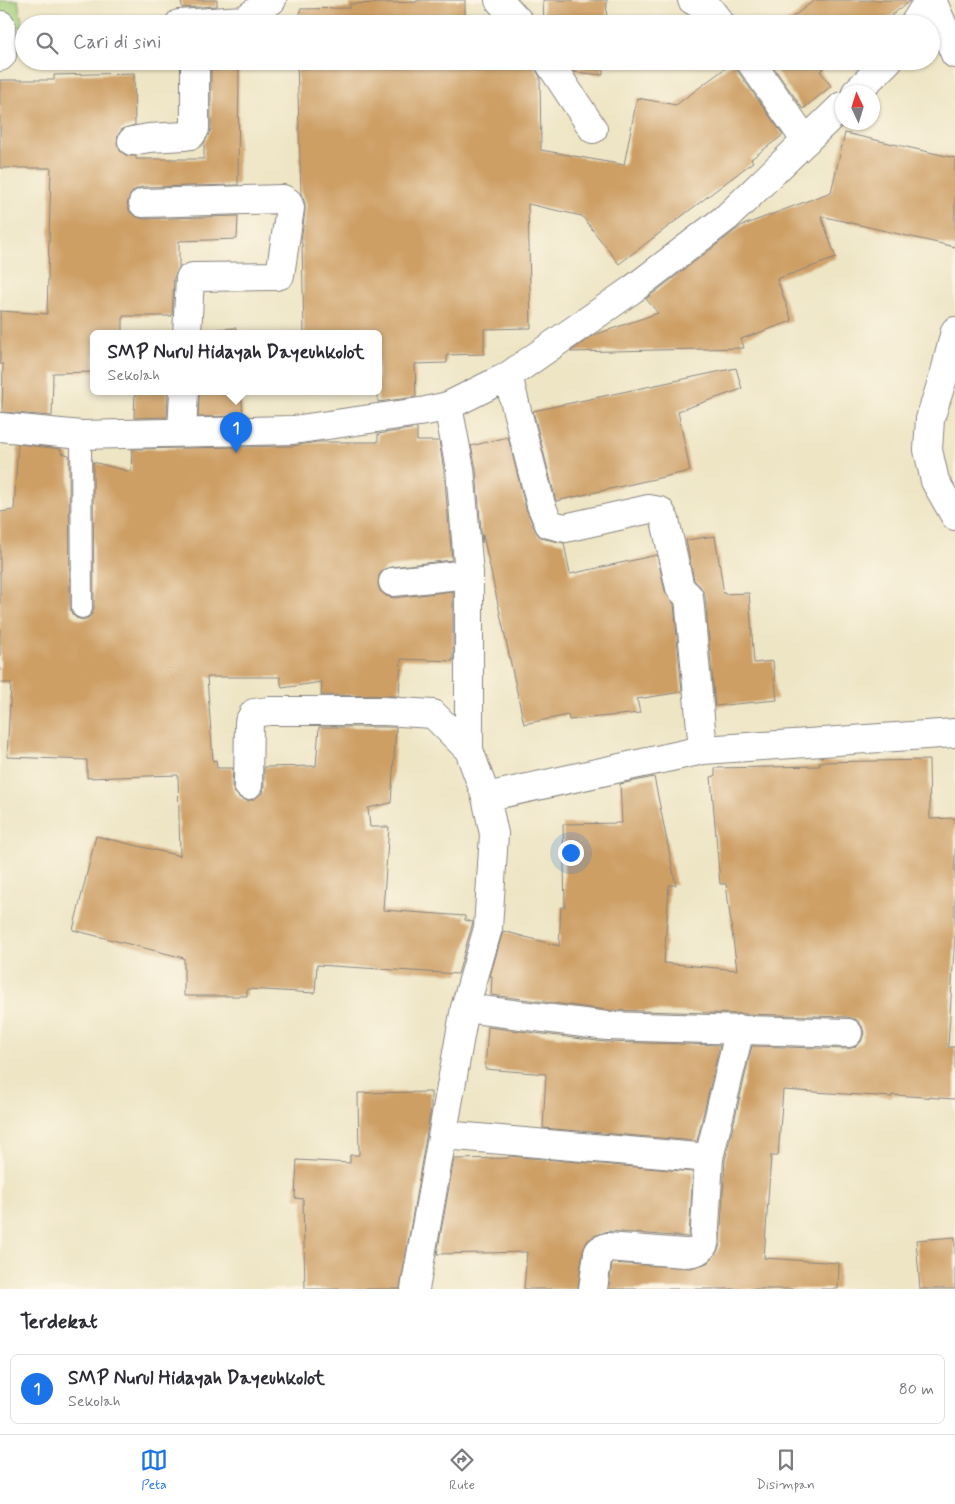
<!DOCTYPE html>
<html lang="id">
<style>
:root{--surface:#fff;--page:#f2f2f3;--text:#2b2b33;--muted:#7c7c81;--line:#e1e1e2;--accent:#1a73e8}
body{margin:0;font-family:Mynerve,sans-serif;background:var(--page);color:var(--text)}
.compass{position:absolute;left:835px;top:85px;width:45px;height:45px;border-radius:50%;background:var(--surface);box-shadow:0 1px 4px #0004;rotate:356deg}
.you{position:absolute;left:570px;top:852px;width:18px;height:18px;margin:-12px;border:4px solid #fff;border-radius:50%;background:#1a73e8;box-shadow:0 0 0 8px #1a73e833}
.badge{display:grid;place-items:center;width:32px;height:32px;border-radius:50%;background:var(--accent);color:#fff;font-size:16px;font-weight:700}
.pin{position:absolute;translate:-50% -41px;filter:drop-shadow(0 1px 2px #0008)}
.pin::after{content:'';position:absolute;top:26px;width:18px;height:15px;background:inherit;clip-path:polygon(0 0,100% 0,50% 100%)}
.popup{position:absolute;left:90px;top:330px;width:292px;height:65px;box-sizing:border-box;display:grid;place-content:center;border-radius:8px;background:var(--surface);filter:drop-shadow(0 1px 4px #0005);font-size:16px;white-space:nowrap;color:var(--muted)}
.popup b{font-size:19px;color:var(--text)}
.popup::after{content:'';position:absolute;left:50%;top:100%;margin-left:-10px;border:10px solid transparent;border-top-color:var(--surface)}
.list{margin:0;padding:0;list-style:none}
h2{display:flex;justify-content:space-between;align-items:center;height:65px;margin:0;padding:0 20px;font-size:21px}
h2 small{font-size:16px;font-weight:400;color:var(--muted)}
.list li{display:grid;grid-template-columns:32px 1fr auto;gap:15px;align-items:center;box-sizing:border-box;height:70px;margin:0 10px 10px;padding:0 10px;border:1px solid var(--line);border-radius:8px}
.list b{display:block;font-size:19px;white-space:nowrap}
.list p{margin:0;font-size:16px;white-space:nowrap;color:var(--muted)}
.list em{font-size:16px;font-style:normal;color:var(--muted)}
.icon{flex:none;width:28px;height:28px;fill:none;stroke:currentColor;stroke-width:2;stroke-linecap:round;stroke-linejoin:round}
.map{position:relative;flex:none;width:955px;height:1289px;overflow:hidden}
.search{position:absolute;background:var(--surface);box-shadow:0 1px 4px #0004;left:15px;right:15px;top:15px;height:55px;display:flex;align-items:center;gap:12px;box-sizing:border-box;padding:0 18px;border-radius:28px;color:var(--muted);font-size:19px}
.sheet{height:145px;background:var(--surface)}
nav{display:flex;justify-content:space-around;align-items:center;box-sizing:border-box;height:70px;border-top:1px solid var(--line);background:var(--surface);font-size:14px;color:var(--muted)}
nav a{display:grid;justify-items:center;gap:2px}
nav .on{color:var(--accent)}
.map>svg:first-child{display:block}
</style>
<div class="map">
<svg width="955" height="1289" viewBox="0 0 955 1289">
<rect width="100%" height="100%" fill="#fcf5e5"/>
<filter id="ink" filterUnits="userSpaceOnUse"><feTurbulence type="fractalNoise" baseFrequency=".02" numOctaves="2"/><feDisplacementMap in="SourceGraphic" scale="10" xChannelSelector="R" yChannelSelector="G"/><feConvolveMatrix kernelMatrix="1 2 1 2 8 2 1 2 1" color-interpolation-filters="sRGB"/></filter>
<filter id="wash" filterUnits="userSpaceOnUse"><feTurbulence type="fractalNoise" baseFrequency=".0096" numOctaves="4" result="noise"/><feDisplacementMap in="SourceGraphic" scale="20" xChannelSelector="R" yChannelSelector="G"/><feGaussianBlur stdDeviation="1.12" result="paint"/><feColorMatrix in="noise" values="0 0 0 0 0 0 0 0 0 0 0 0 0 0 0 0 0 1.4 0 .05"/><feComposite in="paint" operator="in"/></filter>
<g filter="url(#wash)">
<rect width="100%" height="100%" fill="#eee5c5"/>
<path fill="#a4ce79" stroke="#63785a" d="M0,0H18L23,26L0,34Z"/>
<g id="blocks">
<g fill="#cd9f65">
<path d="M181,0H217V6L182,8Z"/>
<path d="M417,0H465V24H301L300,9L350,8V4L417,2Z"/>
<path d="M543,0H607L606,24H544Z"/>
<path d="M815,0H911L881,24H783Z"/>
<path d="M211,61H239L238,185L142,187L134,190L130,195L127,204L130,212L135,216L143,219L238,216L237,239L179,241V268L174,277L172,316H123V334H94V372L53,373L52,416L2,412L3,364H0V311L47,314L51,168H0V80H54V75L134,73L135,125L122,129L118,135L117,143L120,151L127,156H136V159H204V144L211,129Z"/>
<path d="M297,61H466V64L532,62L540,77L541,150L624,165L637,98L676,105L735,61L737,70L783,135L751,159L753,162L619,264L582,216L528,204L531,328L484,329V354L447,355V363L415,364L416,397L378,402V334H304L302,243H301L305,210V203L301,194Z"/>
<path d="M567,61H603V75L574,72Z"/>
<path d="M769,61H833L820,71L831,86L803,109Z"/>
<path d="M845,133L955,158V247L821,216L836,258L777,279L792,321L741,339L744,348L570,352L594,335L658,313L646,299L741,226L831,192Z"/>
<path d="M236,328L237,334H203V330Z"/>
<path d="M736,368L742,389L678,411L690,471L556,501L533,411Z"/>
<path d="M135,392H168L167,417L134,418Z"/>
<path d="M199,392H241L243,416L198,417Z"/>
<path d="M417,428V441H439L444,471L452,560L391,567L384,569L379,575L378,584L380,591L386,596L394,598L453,591V661L401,659L399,696L321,695L322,682L282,688L280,677H207L213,761L216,760L217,768H233L232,785L234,792L240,798L248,801L256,798L262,793L264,785V767L316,766L319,727H396L391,803L368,808L370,827H389L383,910L465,916V920L473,922L458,974L317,965L315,993L247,989V996H184V958L73,930L96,836L180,856L178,775L87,778V760L7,757L11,683H0V512L14,510L18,444L61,449V453L69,455L70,608L72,614L76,618L83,620L88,618L92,614L94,608L93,462L131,472L132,449L293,446L317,442H378V434Z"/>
<path d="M508,437L526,509L535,530L539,536L545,539L564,543L570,574L657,555L665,591L674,604L682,692L637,699L640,713L569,720L568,715L524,724L483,535L482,543L476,468L471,446Z"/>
<path d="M715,536L724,594L749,593L754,663L773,661L777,700L715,706L705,596L700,586L694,580L686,540Z"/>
<path d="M929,760L930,819L955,818V935L948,1047H955V1099L892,1095V1097L783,1090L778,1156H771L764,1258L839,1263L838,1289H609L612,1263L691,1268L707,1263L717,1252L720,1245L725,1160L752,1046L848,1049L855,1047L861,1042L864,1033L862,1026L857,1020L848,1017L608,1010L491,995L492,976H490L503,931L559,946L561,907H565L563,824L622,823L620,784L654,777L676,885H669L664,963L737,970L726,884H720L711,777L715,776V768L820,766L819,762Z"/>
<path d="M488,1027L605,1042L720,1045L697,1141L543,1128L546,1074L485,1069Z"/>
<path d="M431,1092V1108L400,1289H305L303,1199L295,1198L297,1160L350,1163V1155H359L358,1093Z"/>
<path d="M509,1156L693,1172L689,1237L608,1231L594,1236L587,1241L583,1250L578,1289H524L527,1252L437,1254L454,1159L508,1158Z"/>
<path d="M955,1237V1289H920L916,1240Z"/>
</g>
</g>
</g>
<g filter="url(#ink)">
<use href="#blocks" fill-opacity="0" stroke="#888480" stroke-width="1"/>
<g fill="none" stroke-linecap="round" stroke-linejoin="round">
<defs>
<path id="service" d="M81,435L82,608"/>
<g id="minor">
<path d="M499,0L521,24"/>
<path d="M692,0L711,11L721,24"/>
<path d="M932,0L955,54"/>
<path d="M179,24L244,20L272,0"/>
<path d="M914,24L929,0"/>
<path d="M0,57L2,55L1,25"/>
<path d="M548,61L593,129"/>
<path d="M750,61L806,141"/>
<path d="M856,92L888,61"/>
<path d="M132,141L149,138L185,136L191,135L195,129V61"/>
<path d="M143,203L283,199L288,202L290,208L280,275L276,276L193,277L190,278L187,334"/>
<path d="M955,331L945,372L930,419L928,450L935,481L955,516"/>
<path d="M508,376L541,505L549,524L565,528L649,509L660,511L665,520L680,588L689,597L703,750"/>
<path d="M0,427L81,435L293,430L426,411L448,406L508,376L633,289L727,217L842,106"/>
<path d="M182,432L184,392"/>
<path d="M393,582L469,574"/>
<path d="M248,785L249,722L254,713L269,711H384L433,714L469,750"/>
<path d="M486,797L703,750L955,733"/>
<path d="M465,1008L607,1026L848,1033"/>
<path d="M444,1135L709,1158L740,1029"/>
<path d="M415,1289L465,1008L488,928L494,834L486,797L469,750V574L460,469L448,406"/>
<path d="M593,1289L598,1253L600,1250L607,1247L684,1253C692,1253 700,1252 704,1244L709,1158"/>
</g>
</defs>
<use href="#service" stroke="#888480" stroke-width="22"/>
<use href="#minor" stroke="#888480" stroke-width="30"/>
<use href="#service" stroke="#fff" stroke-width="20"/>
<use href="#minor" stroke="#fff" stroke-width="28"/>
</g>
</g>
</svg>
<svg class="compass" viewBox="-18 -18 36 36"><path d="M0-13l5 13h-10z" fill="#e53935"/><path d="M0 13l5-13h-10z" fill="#7c7c81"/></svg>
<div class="you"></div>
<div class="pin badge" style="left:236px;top:453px">1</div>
<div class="popup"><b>SMP Nurul Hidayah Dayeuhkolot</b>Sekolah</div>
<div class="search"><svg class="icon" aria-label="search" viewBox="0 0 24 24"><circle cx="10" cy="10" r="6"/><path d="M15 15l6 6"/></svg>Cari di sini</div>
</div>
<section class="sheet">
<h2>Terdekat<small></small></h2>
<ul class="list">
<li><span class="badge">1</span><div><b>SMP Nurul Hidayah Dayeuhkolot</b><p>Sekolah</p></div><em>80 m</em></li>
</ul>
</section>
<nav>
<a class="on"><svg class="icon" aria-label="map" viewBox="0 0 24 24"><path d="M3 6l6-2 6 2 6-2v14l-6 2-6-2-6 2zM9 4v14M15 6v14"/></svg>Peta</a>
<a><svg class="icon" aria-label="directions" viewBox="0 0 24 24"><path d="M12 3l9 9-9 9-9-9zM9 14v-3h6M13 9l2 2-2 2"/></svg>Rute</a>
<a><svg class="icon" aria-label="saved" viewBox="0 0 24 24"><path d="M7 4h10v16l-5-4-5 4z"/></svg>Disimpan</a>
</nav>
